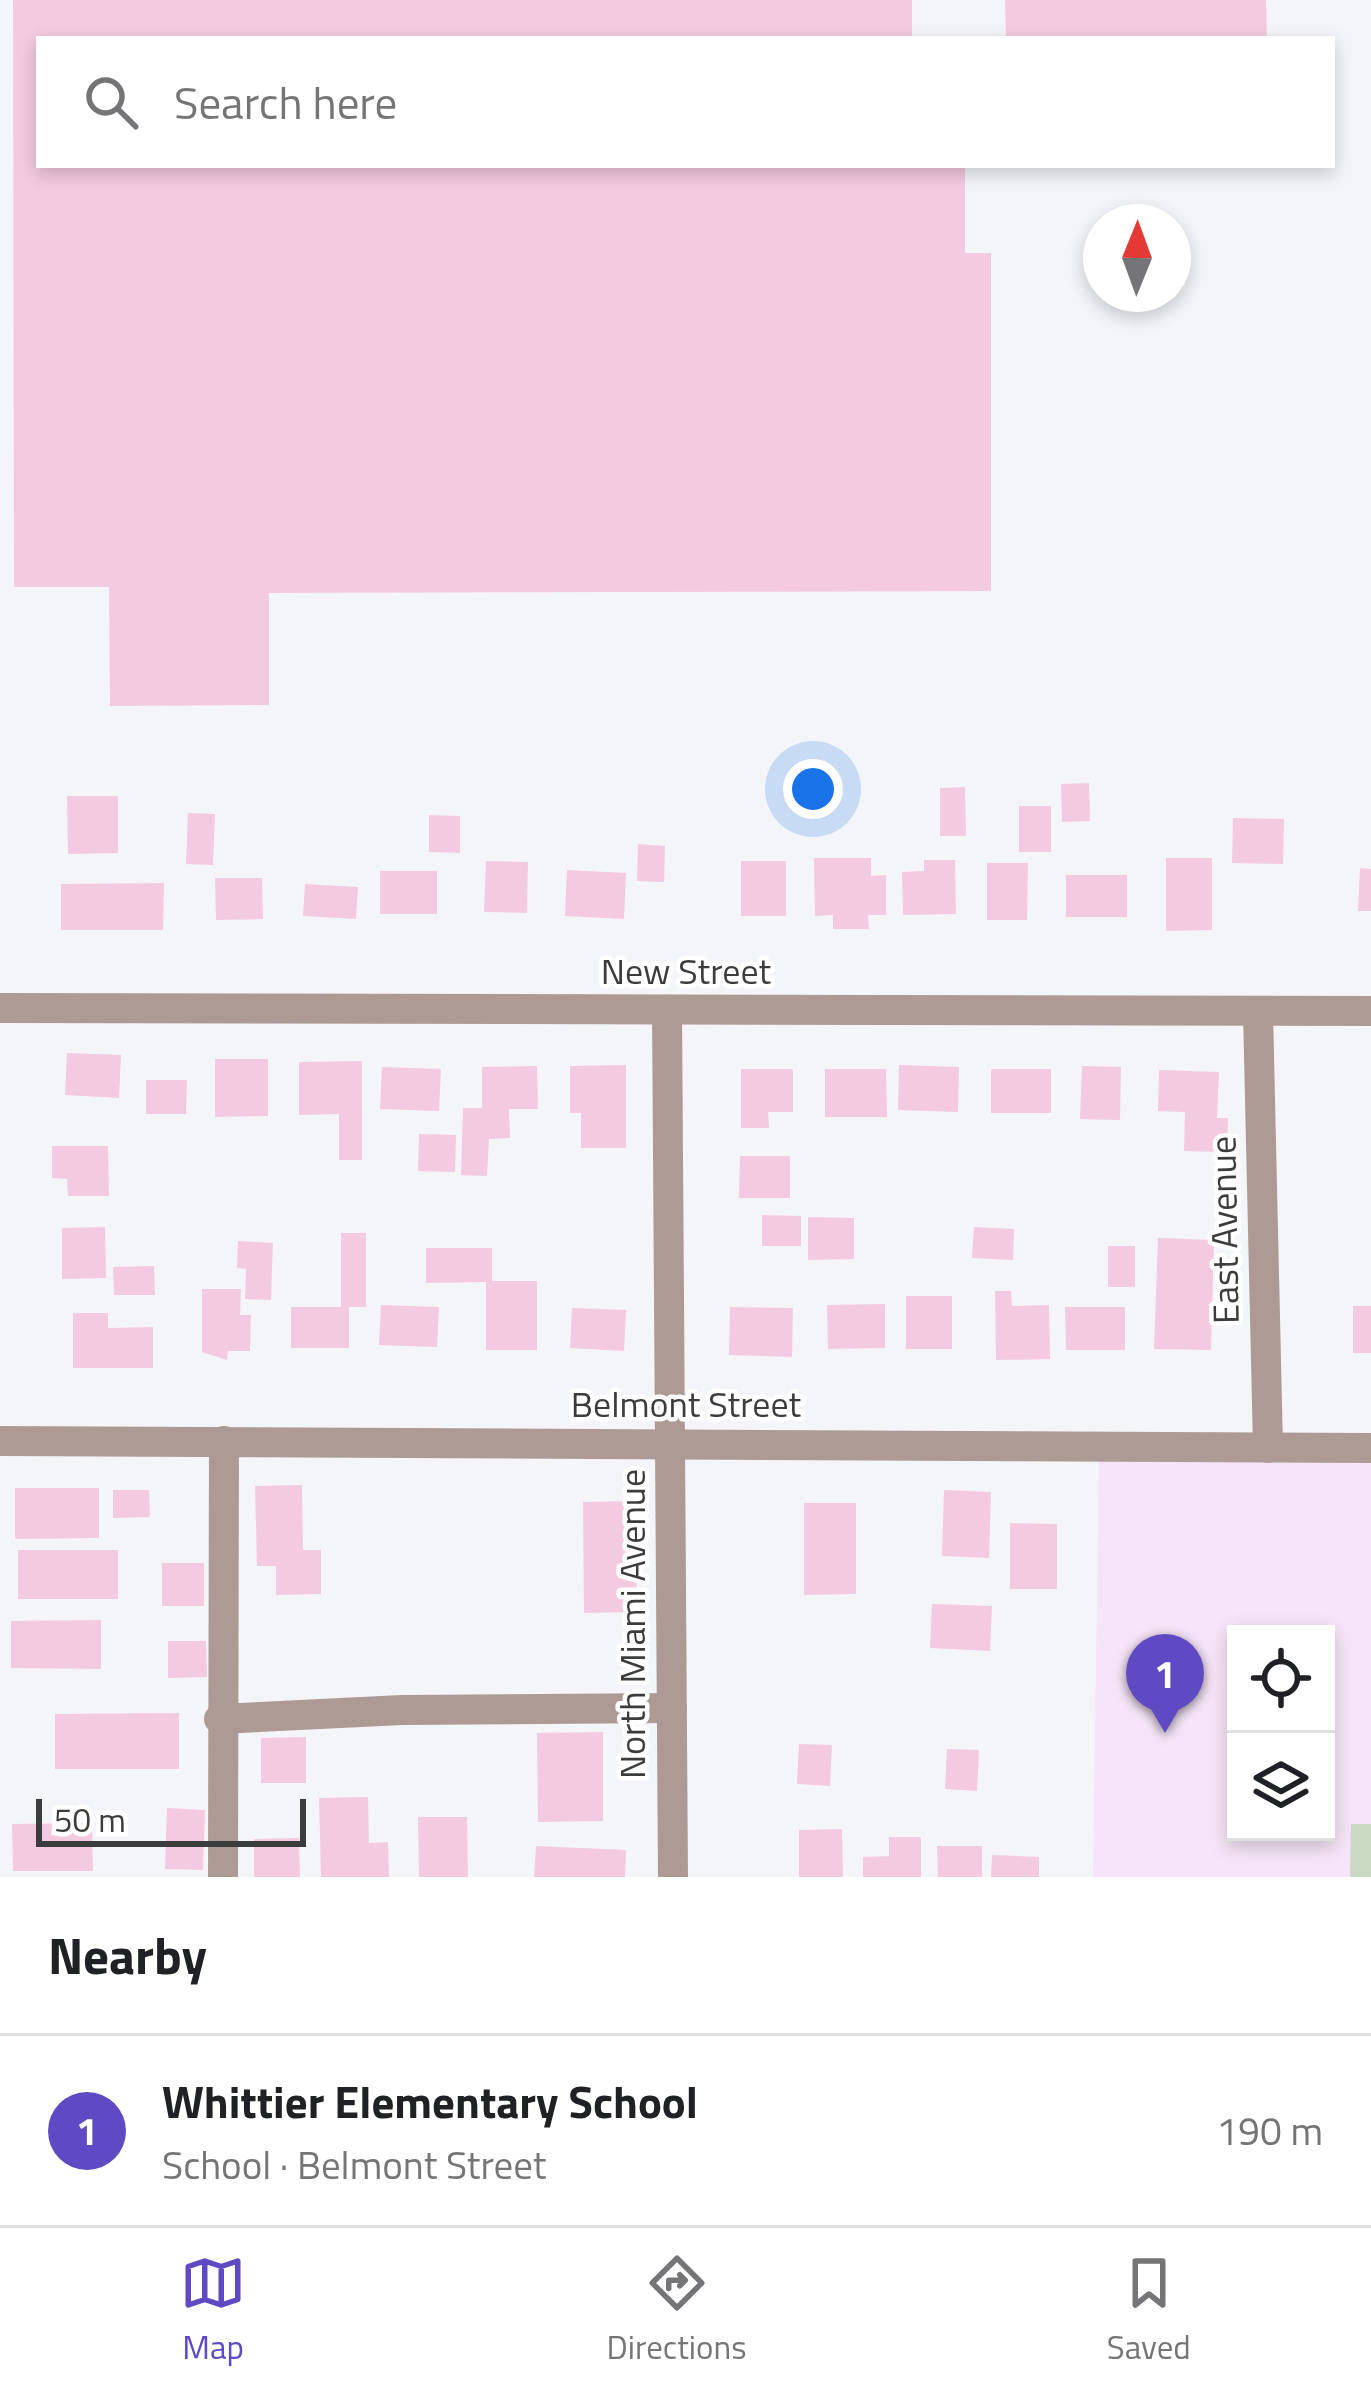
<!DOCTYPE html>
<meta charset="utf-8">
<style>
:root{--surface:#fff;--page:#f6f6f6;--text:#202124;--muted:#757577;--line:#e0e0e0;--accent:#604ac3}
body{margin:0;font-family:"Titillium Web",sans-serif;background:var(--page);color:var(--text)}
.controls{position:absolute;right:36px;bottom:36px;display:grid;overflow:hidden;border-radius:0px;box-shadow:0 6px 18px #0003}
.controls button{width:108px;height:108px;display:grid;place-items:center;padding:0;border:0;border-bottom:3px solid var(--line);background:var(--surface);color:var(--text);font:60px sans-serif}
.compass{position:absolute;left:1083px;top:204px;width:108px;height:108px;border-radius:50%;background:var(--surface);box-shadow:0 6px 18px #0003;rotate:1deg}
.scale{position:absolute;left:36px;bottom:30px;width:270px;box-sizing:border-box;padding-left:12px;border:6px solid #3b3c3d;border-top:0;font-size:33px;line-height:42px;white-space:nowrap;color:#3b3c3d;-webkit-text-stroke:9px #fff;paint-order:stroke}
.you{position:absolute;left:813px;top:789px;width:42px;height:42px;margin:-30px;border:9px solid #fff;border-radius:50%;background:#1a73e8;box-shadow:0 0 0 18px #1a73e833}
.badge{display:grid;place-items:center;width:78px;height:78px;border-radius:50%;background:var(--accent);color:#fff;font-size:39px;font-weight:700}
.pin{position:absolute;translate:-50% -99px;filter:drop-shadow(0 3px 6px #0008)}
.pin::after{content:'';position:absolute;top:63px;width:42px;height:36px;background:inherit;clip-path:polygon(0 0,100% 0,50% 100%)}
.list{margin:0;padding:0;list-style:none}
h2{display:flex;justify-content:space-between;align-items:center;height:156px;margin:0;padding:0 48px;font-size:51px}
h2 small{font-size:39px;font-weight:400;color:var(--muted)}
.list li{display:grid;grid-template-columns:78px 1fr auto;gap:36px;align-items:center;box-sizing:border-box;height:192px;padding:0 48px;border-top:3px solid var(--line)}
.list b{display:block;font-size:45px;white-space:nowrap}
.list p{margin:0;font-size:39px;white-space:nowrap;color:var(--muted)}
.list em{font-size:39px;font-style:normal;color:var(--muted)}
.icon{flex:none;width:66px;height:66px;fill:none;stroke:currentColor;stroke-width:2;stroke-linecap:round;stroke-linejoin:round}
.map{position:relative;flex:none;width:1371px;height:1877px;overflow:hidden}
.search{position:absolute;background:var(--surface);box-shadow:0 6px 18px #0003;left:36px;right:36px;top:36px;height:132px;display:flex;align-items:center;gap:30px;box-sizing:border-box;padding:0 42px;border-radius:0px;color:var(--muted);font-size:45px}
.sheet{height:348px;background:var(--surface)}
nav{display:flex;justify-content:space-around;align-items:center;box-sizing:border-box;height:168px;border-top:3px solid var(--line);background:var(--surface);font-size:33px;color:var(--muted)}
nav a{display:grid;justify-items:center;gap:6px}
nav .on{color:var(--accent)}
.map>svg:first-child{display:block}
</style>
<div class="map">
<svg width="1371" height="1877" viewBox="0 0 1371 1877">
<rect width="100%" height="100%" fill="#f4f5f9"/>
<path fill="#f6e5f8" fill-rule="evenodd" d="M1099,1446L1371,1448V1877H1093ZM1236,1634H1326V1832H1236Z"/>
<path fill="#cadac2" d="M1351,1824H1371V1877H1350Z"/>
<g fill="#f4cae0">
<path d="M13,0H912V39H39V165H965V253H991V591L269,593V705L110,706L109,587H14Z"/>
<path d="M1005,0H1266L1267,39H1006Z"/>
<path d="M1089,783L1090,821L1062,822L1061,784Z"/>
<path d="M965,787L966,836H940V788Z"/>
<path d="M67,796H118V853L68,854Z"/>
<rect x="1019" y="806" width="32" height="46"/>
<path d="M188,813L215,814L213,865L186,864Z"/>
<path d="M429,815L460,816V853L429,852Z"/>
<path d="M1233,818L1284,819L1283,864L1232,863Z"/>
<path d="M638,844L665,846L664,882L637,881Z"/>
<path d="M814,858H871V876L886,875V915H868L869,929H833V915L815,916Z"/>
<path d="M1166,858H1212V930L1166,931Z"/>
<path d="M924,860H955L956,914L903,915L902,872L924,871Z"/>
<path d="M486,861L528,862L527,913L484,912Z"/>
<rect x="741" y="861" width="45" height="55"/>
<path d="M987,863H1028L1027,920H987Z"/>
<path d="M1360,868L1371,869V911H1358Z"/>
<path d="M567,870L626,873L624,919L565,916Z"/>
<rect x="380" y="871" width="57" height="43"/>
<rect x="1066" y="875" width="61" height="42"/>
<path d="M215,878H262L263,919L216,920Z"/>
<path d="M164,883L163,930H61V884Z"/>
<path d="M305,884L358,887L356,919L303,916Z"/>
<path d="M67,1053L121,1055L119,1098L65,1095Z"/>
<path d="M215,1059H268V1116L215,1117Z"/>
<path d="M362,1061V1160H339V1114L299,1115V1062Z"/>
<path d="M626,1065V1148H581V1113H570V1066Z"/>
<path d="M899,1065L959,1067L958,1112L898,1110Z"/>
<path d="M537,1066L538,1109H509L510,1138L489,1139L487,1176L461,1175L463,1108H482V1067Z"/>
<path d="M1082,1066L1121,1067L1120,1120L1080,1119Z"/>
<path d="M382,1067L441,1069L439,1111L380,1109Z"/>
<path d="M741,1069H793V1112H768L769,1128H741Z"/>
<path d="M825,1069H886L887,1117H825Z"/>
<rect x="991" y="1069" width="60" height="44"/>
<path d="M1159,1070L1219,1072L1217,1118H1228L1227,1152L1184,1151L1185,1112L1158,1111Z"/>
<path d="M146,1080H187L186,1114H146Z"/>
<path d="M419,1134L456,1135L455,1172L418,1171Z"/>
<path d="M52,1146H108L109,1196H68L67,1179L52,1178Z"/>
<path d="M740,1156H790V1198H739Z"/>
<path d="M762,1215L801,1216V1246H762Z"/>
<path d="M808,1217L854,1218V1259L808,1260Z"/>
<path d="M105,1227L106,1278L62,1279V1228Z"/>
<path d="M974,1227L1014,1229L1013,1260L972,1258Z"/>
<path d="M341,1233H366V1307H349V1348H291V1307H341Z"/>
<path d="M1158,1238L1214,1240L1211,1350L1154,1349Z"/>
<path d="M238,1241L273,1243L271,1300L245,1299L246,1269L237,1268Z"/>
<rect x="1108" y="1246" width="27" height="41"/>
<path d="M426,1248H492V1281H537V1350H486V1282L426,1283Z"/>
<path d="M154,1266L155,1295H114L113,1267Z"/>
<path d="M202,1289H241L240,1315H251L250,1351H228L227,1360L202,1352Z"/>
<path d="M995,1291H1011L1012,1306L1049,1305L1050,1359L996,1360Z"/>
<rect x="906" y="1296" width="46" height="53"/>
<path d="M885,1304V1348L828,1349L827,1305Z"/>
<path d="M381,1305L439,1307L437,1347L379,1345Z"/>
<rect x="1353" y="1306" width="18" height="47"/>
<path d="M730,1307L793,1308L792,1357L729,1355Z"/>
<path d="M1065,1307H1125V1350H1066Z"/>
<path d="M572,1308L626,1310L624,1351L570,1348Z"/>
<path d="M73,1313H108V1328L153,1327V1368H73Z"/>
<path d="M302,1485L303,1550H321V1594L276,1595V1566H257L255,1486Z"/>
<path d="M15,1488H99V1538L15,1539Z"/>
<path d="M113,1490H149L150,1517L113,1518Z"/>
<path d="M944,1490L991,1492L989,1558L942,1556Z"/>
<path d="M636,1501L637,1612L584,1613L583,1502Z"/>
<path d="M804,1503H856V1594L804,1595Z"/>
<path d="M1010,1523L1057,1524V1589H1010Z"/>
<rect x="18" y="1550" width="100" height="49"/>
<rect x="162" y="1563" width="42" height="43"/>
<path d="M932,1604L992,1606L990,1651L930,1648Z"/>
<path d="M101,1620V1669L11,1668V1621Z"/>
<path d="M168,1641H206L207,1677L168,1678Z"/>
<path d="M179,1713V1769H55V1714Z"/>
<path d="M603,1732V1821L538,1822L537,1733Z"/>
<path d="M306,1737V1783H261V1738Z"/>
<path d="M799,1744L832,1745L830,1786L797,1784Z"/>
<path d="M947,1749L979,1750L977,1791L945,1789Z"/>
<path d="M368,1797L369,1843L388,1842L389,1877H321L319,1798Z"/>
<path d="M167,1808L205,1810L203,1870L165,1869Z"/>
<path d="M418,1817H467L468,1877H419Z"/>
<path d="M92,1823L93,1871H13L12,1824Z"/>
<path d="M842,1829L843,1877H799V1830Z"/>
<path d="M889,1837H921V1877H863V1857L889,1856Z"/>
<path d="M299,1838L300,1877H254V1839Z"/>
<path d="M536,1846L626,1850L625,1877H534Z"/>
<path d="M937,1846H982V1877H938Z"/>
<path d="M992,1855L1039,1857V1877H991Z"/>
</g>
<g fill="none" stroke-linecap="round" stroke-linejoin="round">
<g stroke="#ae9a95" stroke-width="30">
<path d="M0,1008L1371,1011"/>
<path d="M667,1010L673,1877"/>
<path d="M1258,1011L1268,1448"/>
<path d="M0,1441L1371,1448"/>
<path d="M219,1719L402,1710L672,1708"/>
<path d="M223,1877L224,1441"/>
</g>
</g>
<g text-anchor="middle" stroke-width="9" stroke-linejoin="round" paint-order="stroke">
<g font-size="36" fill="#3b3c3d" stroke="#fff">
<text x="686" y="984">New Street</text>
<text transform="translate(1224 1230) rotate(-91)" y="13">East Avenue</text>
<text x="686" y="1417">Belmont Street</text>
<text transform="translate(632 1624) rotate(-90)" y="13">North Miami Avenue</text>
</g>
</g>
</svg>
<div class="controls">
<button><svg class="icon" aria-label="locate" viewBox="0 0 24 24"><circle cx="12" cy="12" r="6"/><path d="M12 2v4M12 18v4M2 12h4M18 12h4"/></svg></button>
<button><svg class="icon" aria-label="layers" viewBox="0 0 24 24"><path d="M12 4l9 5-9 5-9-5zM3 14l9 5 9-5"/></svg></button>
</div>
<svg class="compass" viewBox="-18 -18 36 36"><path d="M0-13l5 13h-10z" fill="#e53935"/><path d="M0 13l5-13h-10z" fill="#757577"/></svg>
<div class="scale">50 m</div>
<div class="you"></div>
<div class="pin badge" style="left:1165px;top:1733px">1</div>
<div class="search"><svg class="icon" aria-label="search" viewBox="0 0 24 24"><circle cx="10" cy="10" r="6"/><path d="M15 15l6 6"/></svg>Search here</div>
</div>
<section class="sheet">
<h2>Nearby<small></small></h2>
<ul class="list">
<li><span class="badge">1</span><div><b>Whittier Elementary School</b><p>School · Belmont Street</p></div><em>190 m</em></li>
</ul>
</section>
<nav>
<a class="on"><svg class="icon" aria-label="map" viewBox="0 0 24 24"><path d="M3 6l6-2 6 2 6-2v14l-6 2-6-2-6 2zM9 4v14M15 6v14"/></svg>Map</a>
<a><svg class="icon" aria-label="directions" viewBox="0 0 24 24"><path d="M12 3l9 9-9 9-9-9zM9 14v-3h6M13 9l2 2-2 2"/></svg>Directions</a>
<a><svg class="icon" aria-label="saved" viewBox="0 0 24 24"><path d="M7 4h10v16l-5-4-5 4z"/></svg>Saved</a>
</nav>
